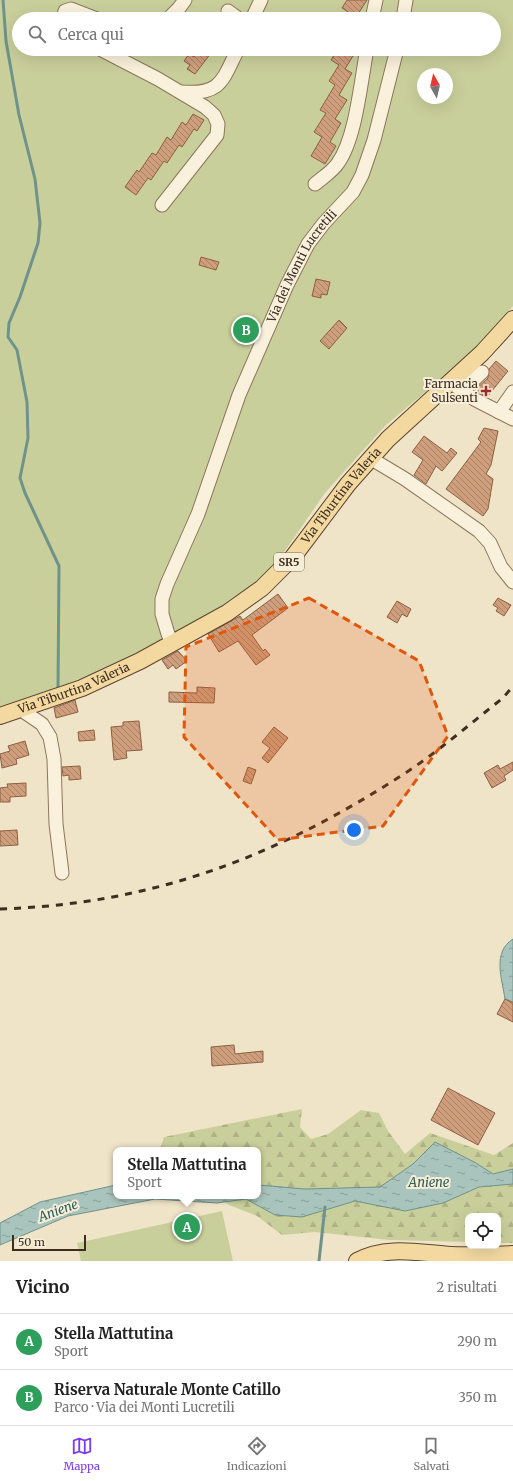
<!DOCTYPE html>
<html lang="it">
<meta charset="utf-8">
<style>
:root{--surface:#fff;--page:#f2f2f2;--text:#222;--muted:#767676;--line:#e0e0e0;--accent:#7c3aed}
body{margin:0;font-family:Merriweather,serif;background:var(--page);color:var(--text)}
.controls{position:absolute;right:12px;bottom:12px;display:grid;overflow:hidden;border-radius:8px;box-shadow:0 4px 16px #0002}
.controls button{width:36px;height:36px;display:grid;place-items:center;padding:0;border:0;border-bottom:1px solid var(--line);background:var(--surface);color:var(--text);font:20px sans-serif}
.compass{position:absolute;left:417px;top:68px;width:36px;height:36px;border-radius:50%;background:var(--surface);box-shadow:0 4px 16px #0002;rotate:352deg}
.scale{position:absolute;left:12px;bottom:10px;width:74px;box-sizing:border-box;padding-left:4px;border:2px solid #3d2e20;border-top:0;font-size:11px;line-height:14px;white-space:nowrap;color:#3d2e20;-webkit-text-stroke:3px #f7eed8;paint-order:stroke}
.you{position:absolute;left:354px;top:830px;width:14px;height:14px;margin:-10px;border:3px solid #fff;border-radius:50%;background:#1a73e8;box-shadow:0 0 0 6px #1a73e833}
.badge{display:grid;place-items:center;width:26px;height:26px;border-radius:50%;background:var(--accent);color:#fff;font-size:13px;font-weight:700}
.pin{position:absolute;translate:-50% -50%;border:2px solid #fff;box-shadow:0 1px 4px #0006}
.popup{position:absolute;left:113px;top:1147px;width:148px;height:52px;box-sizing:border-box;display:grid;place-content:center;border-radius:8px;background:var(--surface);filter:drop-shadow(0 1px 3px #0005);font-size:13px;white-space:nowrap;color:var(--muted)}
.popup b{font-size:15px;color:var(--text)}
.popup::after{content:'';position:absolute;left:50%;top:100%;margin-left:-8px;border:8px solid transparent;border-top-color:var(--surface)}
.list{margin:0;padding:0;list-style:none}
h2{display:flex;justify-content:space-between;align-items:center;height:52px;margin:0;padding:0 16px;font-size:17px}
h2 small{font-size:13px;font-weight:400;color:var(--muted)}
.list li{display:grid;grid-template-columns:26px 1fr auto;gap:12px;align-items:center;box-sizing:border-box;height:56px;padding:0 16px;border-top:1px solid var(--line)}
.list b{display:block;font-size:15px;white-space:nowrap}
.list p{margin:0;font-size:13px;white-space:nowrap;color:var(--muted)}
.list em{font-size:13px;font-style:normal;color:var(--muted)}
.icon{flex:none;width:22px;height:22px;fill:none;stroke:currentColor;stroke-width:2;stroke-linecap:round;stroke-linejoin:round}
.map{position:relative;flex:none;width:513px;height:1261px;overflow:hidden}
.search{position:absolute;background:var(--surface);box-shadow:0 4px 16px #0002;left:12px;right:12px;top:12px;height:44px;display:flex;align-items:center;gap:10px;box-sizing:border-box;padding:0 14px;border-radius:22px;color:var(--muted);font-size:15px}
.sheet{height:164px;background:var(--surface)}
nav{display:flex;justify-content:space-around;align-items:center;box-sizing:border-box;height:56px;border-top:1px solid var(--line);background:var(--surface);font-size:11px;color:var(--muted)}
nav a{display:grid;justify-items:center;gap:2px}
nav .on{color:var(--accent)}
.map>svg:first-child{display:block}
</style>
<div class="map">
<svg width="513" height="1261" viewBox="0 0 513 1261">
<defs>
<pattern id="forest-firs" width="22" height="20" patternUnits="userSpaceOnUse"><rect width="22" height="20" fill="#c9cf9b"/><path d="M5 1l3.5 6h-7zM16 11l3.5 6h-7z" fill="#aeb285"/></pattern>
<pattern id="water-ripples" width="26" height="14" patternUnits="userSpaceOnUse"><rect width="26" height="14" fill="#a9c4bc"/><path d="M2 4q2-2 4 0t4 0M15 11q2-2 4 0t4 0" fill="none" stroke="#8ba098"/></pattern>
<pattern id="building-back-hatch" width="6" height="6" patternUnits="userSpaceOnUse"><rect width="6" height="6" fill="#cf9f7d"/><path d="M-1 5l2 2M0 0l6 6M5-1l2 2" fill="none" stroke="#a98266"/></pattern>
</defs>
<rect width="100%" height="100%" fill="#f0e4c8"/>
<path fill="url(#forest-firs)" d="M302,1109L300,1127L311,1139L328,1134L361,1110L379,1113L388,1131L405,1154L430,1133L494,1155L513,1143V1243H498V1216H468V1242L389,1240L315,1232L282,1235L257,1216L229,1205L217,1196H258V1150L160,1149L164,1137Z"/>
<g fill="#c9cf9b" fill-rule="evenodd">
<path d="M0,0H513V306L470,354L385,426L325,493L269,574L213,614L123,663L0,708ZM19,19H494V49H19ZM423,74H447V98H423Z"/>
<path d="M222,1211L233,1261H81L77,1243Z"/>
</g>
<g fill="url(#water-ripples)" stroke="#6f938a">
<path d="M513,939V1002L505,999C502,979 492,952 513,939Z"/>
<path d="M435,1142L476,1163L493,1174L513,1169V1184L479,1187L443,1203L405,1211L355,1201L302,1217L275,1215L246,1199L217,1203L155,1199L68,1216L0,1245V1223L40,1202L116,1185V1196H258V1185L305,1189L380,1187L413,1164Z"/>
</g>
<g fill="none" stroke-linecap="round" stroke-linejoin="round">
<g stroke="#6f938a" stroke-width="3">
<path d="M3,0L6,41L19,115L35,179L40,223L38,243L20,297L9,323L8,337L17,350L27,402L28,438L20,478L25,493L59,566L58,689"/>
<path d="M319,1261L325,1207"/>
</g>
</g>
<g fill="url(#building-back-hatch)" stroke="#8d5f41">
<path d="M347,0H367L356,17L342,8Z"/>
<path d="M200,49H214L195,74L187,69L190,65L184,61L189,54L194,57Z"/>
<path d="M338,49H351L356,51L345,69L352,73L339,95L347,100L335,119L341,123L330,142L336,146L325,164L311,156L322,137L314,132L326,113L320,110L335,85L329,81L339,65L331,60Z"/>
<path d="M193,114L204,120L197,131L194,129L182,147L179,145L167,163L164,161L151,180L148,178L136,195L125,187L137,170L139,172L152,153L156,155L167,137L171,140L182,122L186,125Z"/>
<path d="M201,257L219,262L216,270L199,265Z"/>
<path d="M316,279L330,282L327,295L321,294V298L312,296Z"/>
<path d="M339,320L347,328L329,349L320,341Z"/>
<path d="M496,361L508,371L487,397L475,390L488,378L489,369Z"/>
<path d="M484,428L498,431L491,465L486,474L493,479L488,509L483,516L446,489L481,442L478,439Z"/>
<path d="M424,436L447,453L451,448L457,453L442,471L436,466L426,484L414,475L423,460L412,452Z"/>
<path d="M278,594L288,608L252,635L263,651L265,649L270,655L256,665L238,641L219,652L208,634L240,616L243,620Z"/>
<path d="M498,598L511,605L504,616L496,611L498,608L493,605Z"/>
<path d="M397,601L411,609L407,617L402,614L397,623L387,617Z"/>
<path d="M178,651L187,661L176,669L173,665L168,669L162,660Z"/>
<path d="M197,687L215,688L214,703L169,702V692L197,693Z"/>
<path d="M75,700L78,712L56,718L54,708Z"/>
<path d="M139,721L142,750L126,751L127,758L114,760L111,727L123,726V722Z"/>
<path d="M274,727L288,738L268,763L262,758L270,748L262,742Z"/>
<path d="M94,730L95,740L79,741L78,732Z"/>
<path d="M25,741L29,755L16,759L17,764L2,768L0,754L10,751L8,746Z"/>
<path d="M513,762V770L504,776L506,780L492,788L484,773L498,765L500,769Z"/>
<path d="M80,766L81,779L69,780V775L63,776L62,767Z"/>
<path d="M248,767L256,770L251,784L243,781Z"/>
<path d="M26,783V796L10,797V802H0V788L8,787L7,784Z"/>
<path d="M17,830L18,845L0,846V831Z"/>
<path d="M505,999L513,1003V1022L497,1014Z"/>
<path d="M234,1045L235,1054L263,1051V1062L212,1066L211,1047Z"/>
<path d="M448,1088L495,1113L478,1145L431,1120Z"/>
</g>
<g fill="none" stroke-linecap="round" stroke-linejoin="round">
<defs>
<g id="minor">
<path d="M228,11L239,19"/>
<path d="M63,19L65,11L71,9L97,19"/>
<path d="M168,19L179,8L185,0"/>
<path d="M252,19L261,0"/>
<path d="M372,19L376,0"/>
<path d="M403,19L406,0"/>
<path d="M100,49L158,79L205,107L214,115L218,124L217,135L162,205"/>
<path d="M182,92C221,95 222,81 238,49"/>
<path d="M315,184C323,177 332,172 338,163C356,138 361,80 367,49"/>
<path d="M450,382L474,399L513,419"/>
<path d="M462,391L482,372"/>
<path d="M499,412L513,392"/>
<path d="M370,458L405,479L479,531L490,543L501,567L513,582"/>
<path id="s1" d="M173,644L168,634L162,614V599L167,584L198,514L239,395L287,285L308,244L324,223L353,192L362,175L374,140L397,49"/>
<path d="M20,709L42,724L50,737L54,759L56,824L62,873"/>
</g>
<g id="major">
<path id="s2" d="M0,716L82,688L140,661L227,613L262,588L293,557L348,484L388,439L482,353L513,319"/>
<path d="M357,1261C387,1245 419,1253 451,1255C472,1256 492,1255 513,1254"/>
</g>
</defs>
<use href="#minor" stroke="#8d765c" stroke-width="15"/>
<use href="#major" stroke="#5b4430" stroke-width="18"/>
<use href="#minor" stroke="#faf1dc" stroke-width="13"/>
<use href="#major" stroke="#f3d9a0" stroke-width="16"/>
<path stroke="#3d2e20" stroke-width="3" stroke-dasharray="7 7" stroke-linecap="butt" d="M0,909C155,904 278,856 407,772C440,750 471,723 503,698L513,686"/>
</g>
<path fill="#df570d" fill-opacity="0.2" stroke="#df570d" stroke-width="3" stroke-dasharray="8 5" stroke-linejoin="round" d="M309,598L419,661L448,736L383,826L278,840L184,737L186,647Z"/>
<path fill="#9e2a2b" stroke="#f7eed8" stroke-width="1.5" d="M484 385h4v4h4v4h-4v4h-4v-4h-4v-4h4z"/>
<g text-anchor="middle" stroke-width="4" stroke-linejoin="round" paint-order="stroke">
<rect fill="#f7eed8" stroke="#756857" stroke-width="1" x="274" y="553" width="30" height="18" rx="3"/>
<g font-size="11" font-weight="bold" fill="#3d2e20">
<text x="289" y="566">SR5</text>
</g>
<g font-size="12" fill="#3d2e20" stroke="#f7eed8">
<text dy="4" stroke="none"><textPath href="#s1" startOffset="409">Via dei Monti Lucretili</textPath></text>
<text dy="4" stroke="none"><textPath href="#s2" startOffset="415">Via Tiburtina Valeria</textPath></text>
<text dy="4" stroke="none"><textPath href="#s2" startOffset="79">Via Tiburtina Valeria</textPath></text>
</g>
<g font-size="12" fill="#3d2e20" stroke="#f7eed8" text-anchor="end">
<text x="478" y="388">Farmacia<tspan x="478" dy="14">Sulsenti</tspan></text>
</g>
<g font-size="13" font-style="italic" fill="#2f5d5a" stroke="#f7eed8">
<text x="429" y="1187">Aniene</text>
<text transform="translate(58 1210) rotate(-20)" y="5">Aniene</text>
</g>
</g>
</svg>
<div class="controls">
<button><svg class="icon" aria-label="locate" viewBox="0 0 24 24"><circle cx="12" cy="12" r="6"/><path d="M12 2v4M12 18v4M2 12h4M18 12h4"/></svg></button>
</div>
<svg class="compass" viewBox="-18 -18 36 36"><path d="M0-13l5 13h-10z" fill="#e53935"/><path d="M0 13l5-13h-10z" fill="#767676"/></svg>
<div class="scale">50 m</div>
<div class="you"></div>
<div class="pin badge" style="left:187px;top:1227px;background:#2e9e5b">A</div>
<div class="popup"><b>Stella Mattutina</b>Sport</div>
<div class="pin badge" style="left:246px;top:330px;background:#2e9e5b">B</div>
<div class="search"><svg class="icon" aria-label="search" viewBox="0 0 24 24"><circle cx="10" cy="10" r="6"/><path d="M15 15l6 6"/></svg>Cerca qui</div>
</div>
<section class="sheet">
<h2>Vicino<small>2 risultati</small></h2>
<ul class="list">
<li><span class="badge" style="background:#2e9e5b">A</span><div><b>Stella Mattutina</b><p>Sport</p></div><em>290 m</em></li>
<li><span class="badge" style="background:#2e9e5b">B</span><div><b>Riserva Naturale Monte Catillo</b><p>Parco · Via dei Monti Lucretili</p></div><em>350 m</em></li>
</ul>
</section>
<nav>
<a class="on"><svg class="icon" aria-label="map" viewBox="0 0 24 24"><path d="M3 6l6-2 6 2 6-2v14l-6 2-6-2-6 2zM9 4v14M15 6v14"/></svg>Mappa</a>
<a><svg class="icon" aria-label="directions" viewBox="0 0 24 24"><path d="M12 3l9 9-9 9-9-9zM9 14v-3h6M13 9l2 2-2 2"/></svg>Indicazioni</a>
<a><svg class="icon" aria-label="saved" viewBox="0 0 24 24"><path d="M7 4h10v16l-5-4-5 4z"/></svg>Salvati</a>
</nav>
